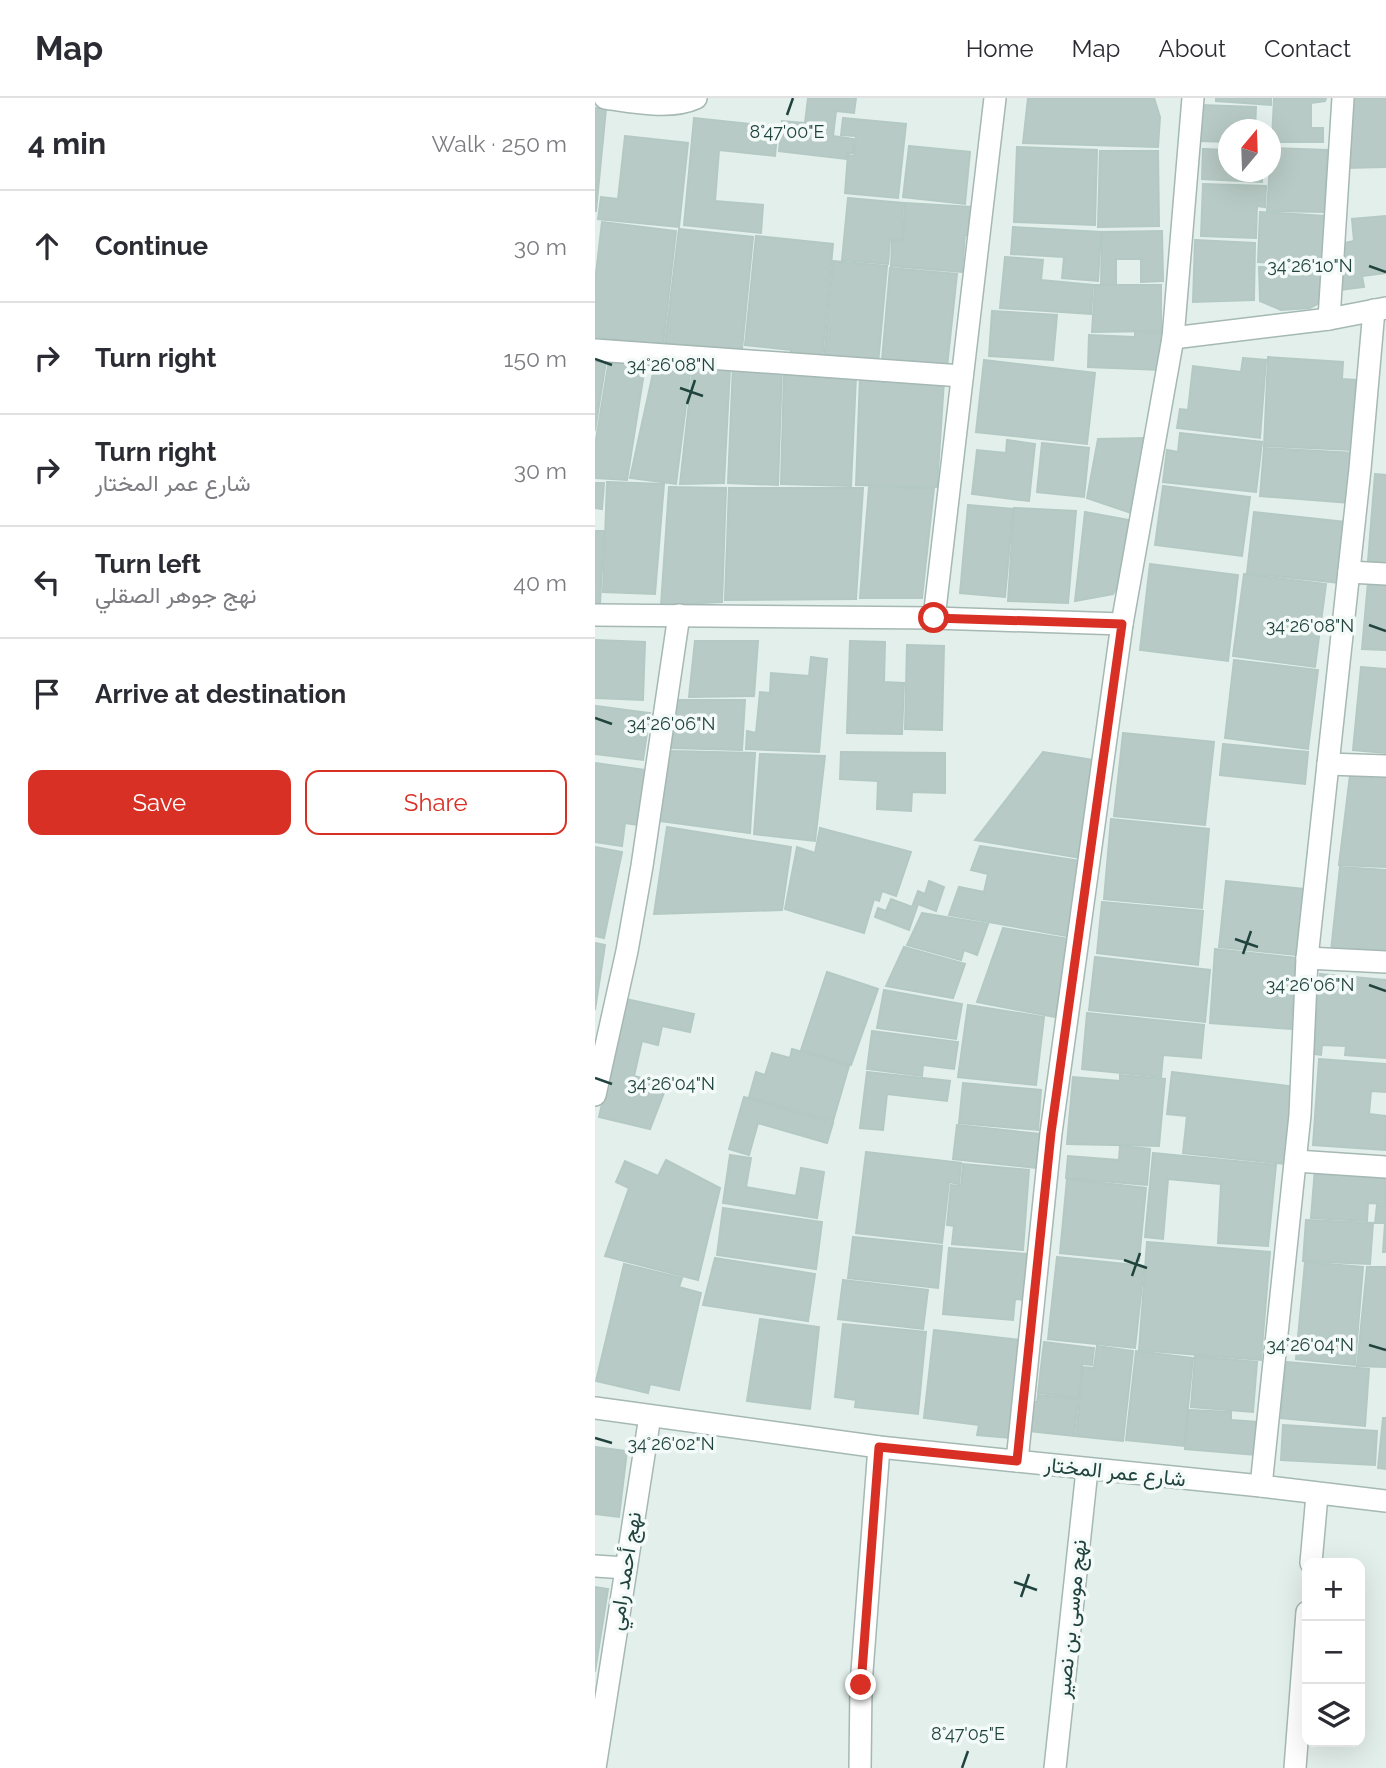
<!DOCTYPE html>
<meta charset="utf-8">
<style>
:root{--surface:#fff;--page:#f2f2f3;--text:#2b2b33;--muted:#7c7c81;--line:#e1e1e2;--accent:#d93025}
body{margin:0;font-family:Raleway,Vazirmatn,sans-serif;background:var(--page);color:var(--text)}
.controls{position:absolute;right:21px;bottom:21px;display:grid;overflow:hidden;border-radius:14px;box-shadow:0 7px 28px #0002}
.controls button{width:63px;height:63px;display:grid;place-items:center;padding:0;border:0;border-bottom:2px solid var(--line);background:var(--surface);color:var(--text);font:35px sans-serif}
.compass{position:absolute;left:623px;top:21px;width:63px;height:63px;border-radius:50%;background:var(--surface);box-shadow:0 7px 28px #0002;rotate:19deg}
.stop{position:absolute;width:21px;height:21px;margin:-16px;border:5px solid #d93025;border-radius:50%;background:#fff}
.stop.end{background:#d93025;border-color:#fff;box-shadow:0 2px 7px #0008}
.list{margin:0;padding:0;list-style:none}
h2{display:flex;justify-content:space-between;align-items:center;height:91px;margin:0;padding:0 28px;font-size:30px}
h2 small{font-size:23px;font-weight:400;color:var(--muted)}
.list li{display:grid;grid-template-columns:46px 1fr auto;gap:21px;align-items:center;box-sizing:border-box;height:112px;padding:0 28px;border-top:2px solid var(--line)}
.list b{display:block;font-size:26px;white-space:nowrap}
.list p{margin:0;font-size:23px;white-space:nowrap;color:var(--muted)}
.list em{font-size:23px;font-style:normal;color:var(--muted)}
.actions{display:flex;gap:14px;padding:21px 28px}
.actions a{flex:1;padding:16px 0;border:2px solid var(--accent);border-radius:14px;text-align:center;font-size:24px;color:var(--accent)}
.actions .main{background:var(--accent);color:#fff}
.icon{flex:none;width:38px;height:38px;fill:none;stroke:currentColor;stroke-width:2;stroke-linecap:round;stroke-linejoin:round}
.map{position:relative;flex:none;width:791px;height:1670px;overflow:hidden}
header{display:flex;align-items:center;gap:42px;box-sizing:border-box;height:98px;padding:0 35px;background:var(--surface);border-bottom:2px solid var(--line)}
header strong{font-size:33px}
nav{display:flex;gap:38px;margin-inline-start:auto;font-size:24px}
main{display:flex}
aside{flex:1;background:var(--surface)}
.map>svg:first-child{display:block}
</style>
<header>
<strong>Map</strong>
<nav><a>Home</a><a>Map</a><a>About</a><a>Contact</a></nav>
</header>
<main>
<aside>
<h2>4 min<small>Walk · 250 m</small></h2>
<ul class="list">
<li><svg class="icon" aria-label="ahead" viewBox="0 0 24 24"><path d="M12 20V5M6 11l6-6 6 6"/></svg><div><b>Continue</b></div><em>30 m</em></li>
<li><svg class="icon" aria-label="right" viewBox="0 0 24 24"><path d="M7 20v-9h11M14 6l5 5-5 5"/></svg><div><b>Turn right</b></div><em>150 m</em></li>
<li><svg class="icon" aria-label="right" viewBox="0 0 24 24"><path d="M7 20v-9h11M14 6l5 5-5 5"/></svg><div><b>Turn right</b><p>شارع عمر المختار</p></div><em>30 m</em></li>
<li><svg class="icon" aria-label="left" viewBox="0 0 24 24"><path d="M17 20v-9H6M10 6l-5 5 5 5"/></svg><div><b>Turn left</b><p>نهج جوهر الصقلي</p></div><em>40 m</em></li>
<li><svg class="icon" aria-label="arrive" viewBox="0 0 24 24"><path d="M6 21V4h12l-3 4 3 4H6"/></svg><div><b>Arrive at destination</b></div></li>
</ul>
<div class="actions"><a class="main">Save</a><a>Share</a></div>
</aside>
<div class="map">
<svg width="791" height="1670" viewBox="0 0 791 1670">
<rect width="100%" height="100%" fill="#e3efeb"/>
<g fill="#b8cac5" stroke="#b4c9c3" stroke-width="2">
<path d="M213,0H261L259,15L241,13L238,38L259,41L258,55H252L251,61L184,53L187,23L210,25Z"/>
<path d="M433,0H559L565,19L563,49L428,45Z"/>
<path d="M621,0H676V7L621,3Z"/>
<path d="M679,0H731L730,3L716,5V30H728V44H677Z"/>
<path d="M755,0H791V69L750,70Z"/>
<path d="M606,7L661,9L660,32H634V44L605,43Z"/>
<path d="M0,10L11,11L1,113H0Z"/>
<path d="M99,20L183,29L180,58L124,52L120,103L168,107L166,135L89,127Z"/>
<path d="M248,20L311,26L303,100L250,95L253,57L259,58L261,38L246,37Z"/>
<path d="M30,38L93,45L84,129L3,121L6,99L23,101Z"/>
<path d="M314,48L375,54L370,106L308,99Z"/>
<path d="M422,49L502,52L500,127L419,124Z"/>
<path d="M676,50L732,52L729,114L672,113Z"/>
<path d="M608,51L634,52V74H667V84L607,81Z"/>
<path d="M505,53H563L564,128L503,129Z"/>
<path d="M608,86L671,88L670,109L662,108L661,140L606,138Z"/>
<path d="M253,100L308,105L307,142L295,141L293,166L247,162Z"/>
<path d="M310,105L377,109L375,137H370L367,174L296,168L297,143H308Z"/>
<path d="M665,114L731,118L728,167L663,164Z"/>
<path d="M791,118V175L767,178L769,189L744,192L749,145L759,143L757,121Z"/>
<path d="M7,124L81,133L68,247L0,239V184Z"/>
<path d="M418,129L506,134L503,183L467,180L469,159L416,156Z"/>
<path d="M84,131L158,139L147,251L70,245Z"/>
<path d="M567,133L568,183L546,184V161H521V186H506L507,134Z"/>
<path d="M161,138L238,146L227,262L196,259V252L150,247Z"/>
<path d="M600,142L660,145L659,202L598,204Z"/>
<path d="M410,159L448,162L446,182L498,187L496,216L405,210Z"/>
<path d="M238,163L292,168L283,266L229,261Z"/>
<path d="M664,169L728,171L726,204L715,210L686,212L665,203Z"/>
<path d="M295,170L362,176L352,269L287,262Z"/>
<path d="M500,187H566V233L497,234Z"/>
<path d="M397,213L462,217L458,262L394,258Z"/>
<path d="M540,234L567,235L566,272L493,269L494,237L540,239Z"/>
<path d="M0,256L12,257L0,333Z"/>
<path d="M15,256L51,262L32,382L0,380V348Z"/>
<path d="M673,259L748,264L747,281L761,282L757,352L669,348Z"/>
<path d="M648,260L671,262L665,340L582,330L585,311L593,312L598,268L646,274Z"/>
<path d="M389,262L500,275L492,346L381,334Z"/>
<path d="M60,266L96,268L81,386L35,380Z"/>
<path d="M138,267L187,269L183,387L133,385Z"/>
<path d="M98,268L135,270L129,385L85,386Z"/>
<path d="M189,274L261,278L256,388L186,386Z"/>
<path d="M265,278L349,283L342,389L261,387Z"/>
<path d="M585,335L667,344L661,394L568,384L572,352L583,354Z"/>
<path d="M551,340L536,415L492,400L503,341Z"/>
<path d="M412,342L440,346L434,403L377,396L382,352L411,355Z"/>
<path d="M447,345L494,350L489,399L442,394Z"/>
<path d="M669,350L760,355L755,405L665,398Z"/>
<path d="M780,376L791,377V464L773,463Z"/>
<path d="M12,384L69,386L60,496L8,494Z"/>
<path d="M0,385H9L7,411L0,410Z"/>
<path d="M568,388L655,399L647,458L560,447Z"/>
<path d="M74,389L131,390L127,504L66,507Z"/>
<path d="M274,389L339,390L327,500H265Z"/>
<path d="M134,390H268L261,501L130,502Z"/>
<path d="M373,407L418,411L410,499L365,495Z"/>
<path d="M419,410L481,413L473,505L413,503Z"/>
<path d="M490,414L534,422L523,488L518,496L480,503Z"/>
<path d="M659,414L750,424L744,485L652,475Z"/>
<path d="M0,433H9L5,506H0Z"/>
<path d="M555,466L643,477L633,563L545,552Z"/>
<path d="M649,476L731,486L720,569L638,558Z"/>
<path d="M773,484L791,485V552L767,551Z"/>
<path d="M0,542L50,544L48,602L0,600Z"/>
<path d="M100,543H163L159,598L94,599Z"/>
<path d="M255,543L290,544L289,584L309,585L307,636L252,635Z"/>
<path d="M312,547L349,548L347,632L310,631Z"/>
<path d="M216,559L232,561L224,654L151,651L152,633L161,635L165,594L175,595L176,575L214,578Z"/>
<path d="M639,562L723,572L713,651L630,640Z"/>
<path d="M766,569L791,571V655L758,652Z"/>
<path d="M81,602H150L147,652L76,650Z"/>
<path d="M1,608L55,615L48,662L0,656Z"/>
<path d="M528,635L619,644L610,727L519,718Z"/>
<path d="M628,646L713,654L710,686L625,677Z"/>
<path d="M75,653L160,655L155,735L64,723Z"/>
<path d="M246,654L350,655V695L317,694L316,713L282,711L283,683L245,681Z"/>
<path d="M448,654L499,662L486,760L380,742Z"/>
<path d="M165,656L230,658L220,743L159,736Z"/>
<path d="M0,665L51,672L44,727L30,725L27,748L0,744Z"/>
<path d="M755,677L791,678V769L744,767Z"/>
<path d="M516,721L614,731L607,810L509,801Z"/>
<path d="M72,729L196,749L187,812L59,816Z"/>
<path d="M225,730L316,754L301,798L287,793L284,803L279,801L269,835L190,811L202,749L220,755Z"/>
<path d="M385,748L486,763L472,838L354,817L364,789L389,794L393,776L376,772Z"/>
<path d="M0,749L27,754L9,840L0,838Z"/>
<path d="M745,769L791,772V854L736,853Z"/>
<path d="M334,783L349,789L341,813L323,806L314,832L280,819L283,810L291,813L296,801L317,809L323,793L330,796Z"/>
<path d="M631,783L709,791L701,857L624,849Z"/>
<path d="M507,804L608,813L603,867L502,855Z"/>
<path d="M327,815L393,826L382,857L369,852L366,862L312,847Z"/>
<path d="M408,830L474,841L460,919L382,904Z"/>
<path d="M0,845L10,847L0,912Z"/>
<path d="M309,849L370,866L358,900L291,888Z"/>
<path d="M620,851L701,860L696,931L615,925Z"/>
<path d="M500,859L615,872L610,924L494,912Z"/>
<path d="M232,874L283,891L256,967L206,952Z"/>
<path d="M725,876L791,882V960L750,957L751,948L727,947L726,957L718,956Z"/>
<path d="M289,892L367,906L361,941L282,930Z"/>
<path d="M31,901L99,916L95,934L67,928L63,947L47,943L39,978L72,987L55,1031L4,1019Z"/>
<path d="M373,907L449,919L441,987L363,979Z"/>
<path d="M492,915L609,927L606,960L568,957L566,979L487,971Z"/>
<path d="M277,933L363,944L359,971L328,967L327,978L272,971Z"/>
<path d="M197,951L254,968L238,1023L154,999L161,974L170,977L177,955L195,960Z"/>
<path d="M724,961L791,966V994L776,993L774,1016L791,1018L790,1052L718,1047Z"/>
<path d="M272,974L355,983L352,1003L292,996L288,1032L265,1030Z"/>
<path d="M577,974L702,989L690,1066L588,1055L592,1018L572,1016Z"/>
<path d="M525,977L570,981L564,1048L472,1046L478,979L525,983Z"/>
<path d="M368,985L446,992L443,1032L364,1025Z"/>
<path d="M149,999L238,1025L232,1045L163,1025L154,1057L134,1051Z"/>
<path d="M362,1027L445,1036L441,1070L358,1061Z"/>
<path d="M525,1048L555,1051L552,1087L471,1080L473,1058L524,1062Z"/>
<path d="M271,1054L366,1065L364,1086L354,1084L347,1145L261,1135Z"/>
<path d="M558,1055L681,1067L673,1148L623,1145L626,1086L573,1081L568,1141L550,1139Z"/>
<path d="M135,1057L156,1060L151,1089L201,1098L206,1070L229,1074L222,1120L128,1105Z"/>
<path d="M71,1062L125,1090L103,1182L10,1158L34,1090L21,1084L30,1063L63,1078Z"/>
<path d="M368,1066L434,1072L428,1152L357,1146L359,1128L352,1127L356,1087L366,1088Z"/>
<path d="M720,1070L791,1075L790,1106L773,1105L772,1123L716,1120Z"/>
<path d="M472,1081L551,1090L544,1163L465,1155Z"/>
<path d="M782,1107L791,1108V1154H788L790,1125H780Z"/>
<path d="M128,1110L227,1124L221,1171L122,1157Z"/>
<path d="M711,1122L778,1125L775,1166L708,1163Z"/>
<path d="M258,1139L347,1148L343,1190L253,1180Z"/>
<path d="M552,1144L675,1154L666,1262L544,1252Z"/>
<path d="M354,1150L432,1156L429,1202L420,1201L418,1222L348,1216Z"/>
<path d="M462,1159L549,1168L540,1250L453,1241Z"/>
<path d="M120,1160L220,1176L213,1223L108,1207Z"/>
<path d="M710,1164L768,1169L760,1267L701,1261Z"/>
<path d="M29,1166L87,1180L84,1189L106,1195L84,1292L55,1286L53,1295L1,1283Z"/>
<path d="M772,1169H791V1269L762,1268Z"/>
<path d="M248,1182L333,1192L328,1231L243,1221Z"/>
<path d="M165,1221L224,1229L215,1311L152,1303Z"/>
<path d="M248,1226L331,1234L323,1316L260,1309L261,1302L240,1299Z"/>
<path d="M339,1232L426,1242L416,1340L382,1337L384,1327L329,1320Z"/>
<path d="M449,1244L499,1250L497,1267L487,1266L484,1300L443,1295Z"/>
<path d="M502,1248L538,1253L528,1343L481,1338L488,1269L499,1270Z"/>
<path d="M541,1253L598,1260L589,1348L531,1342Z"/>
<path d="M600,1258L662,1264L658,1314L596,1309Z"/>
<path d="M691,1264L774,1271L770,1328L686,1320Z"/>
<path d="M443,1297L483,1301L479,1338L434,1333L438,1304H442Z"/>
<path d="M594,1312L636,1314V1322L663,1324L661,1357L590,1351Z"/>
<path d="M788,1320H791V1371L783,1370Z"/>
<path d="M688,1327L782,1333L780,1367L686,1362Z"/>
<path d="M0,1349L32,1353L24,1419L0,1416Z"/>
<path d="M0,1489L13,1491L0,1574Z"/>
</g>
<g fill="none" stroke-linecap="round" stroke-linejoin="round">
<defs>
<g id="minor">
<path d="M10,0C38,4 75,12 101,0"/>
<path d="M734,221L748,0"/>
<path d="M578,240L734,221L791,210"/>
<path d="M0,252L367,278"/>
<path d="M754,474L791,476"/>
<path d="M0,517L339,520L527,526"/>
<path d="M339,520L400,0"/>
<path d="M733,666L791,668"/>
<path d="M712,860L791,864"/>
<path d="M0,997L32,853L47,768L84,517"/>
<path d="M701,1063L791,1069"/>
<path d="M0,1310L284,1349L666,1388L791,1403"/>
<path d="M422,1363L456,1035L527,526L578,240L598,0"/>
<path d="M666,1388L705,1017L712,860L765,371L779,212"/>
<path d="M716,1465L722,1397"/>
<path d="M0,1468L31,1470"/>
<path d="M0,1670L55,1318"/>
<path d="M265,1670L266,1587L284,1349"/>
<path d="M460,1670L492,1372"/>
<path d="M700,1670L712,1514"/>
</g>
</defs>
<use href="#minor" stroke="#a5b8b4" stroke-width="24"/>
<use href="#minor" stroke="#fff" stroke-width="21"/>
</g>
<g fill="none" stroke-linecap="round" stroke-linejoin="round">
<path stroke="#d93025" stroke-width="9" d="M266,1587L284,1349L422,1363L456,1035L527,526L339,520"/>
</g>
<path fill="none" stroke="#20433e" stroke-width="2.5" d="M192,17L198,0M774,168L791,174M0,261L17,267M85,290L108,298M92,306L100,282M774,527L791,533M0,620L17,626M640,841L663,849M648,856L656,833M774,887L791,893M0,980L17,986M529,1162L552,1170M537,1178L545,1155M774,1247L791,1252M0,1340L17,1345M419,1484L442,1492M426,1499L434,1476M367,1670L373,1653"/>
<g text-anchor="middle" stroke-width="7" stroke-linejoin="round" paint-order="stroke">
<g font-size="21" fill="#20433e" stroke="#f4faf8">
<text transform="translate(520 1374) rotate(6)" y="7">شارع عمر المختار</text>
<text transform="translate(30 1473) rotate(-81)" y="7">نهج أحمد رامي</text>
<text transform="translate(476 1521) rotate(-84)" y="7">نهج موسى بن نصير</text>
</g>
</g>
<g font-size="18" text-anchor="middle" fill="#20433e" stroke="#f4faf8" stroke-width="7" stroke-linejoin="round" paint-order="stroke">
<text x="192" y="40">8°47'00"E</text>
<text x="715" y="174">34°26'10"N</text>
<text x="76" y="273">34°26'08"N</text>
<text x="715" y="534">34°26'08"N</text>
<text x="76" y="632">34°26'06"N</text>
<text x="715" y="893">34°26'06"N</text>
<text x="76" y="992">34°26'04"N</text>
<text x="715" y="1253">34°26'04"N</text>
<text x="76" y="1352">34°26'02"N</text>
<text x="373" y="1642">8°47'05"E</text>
</g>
</svg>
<div class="controls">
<button>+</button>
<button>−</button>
<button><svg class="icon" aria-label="layers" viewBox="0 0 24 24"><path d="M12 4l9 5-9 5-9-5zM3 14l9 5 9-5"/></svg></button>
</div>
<svg class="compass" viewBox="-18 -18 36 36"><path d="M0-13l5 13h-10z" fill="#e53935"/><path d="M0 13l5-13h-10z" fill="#7c7c81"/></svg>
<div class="stop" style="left:339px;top:520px"></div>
<div class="stop end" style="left:266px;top:1587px"></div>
</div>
</main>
